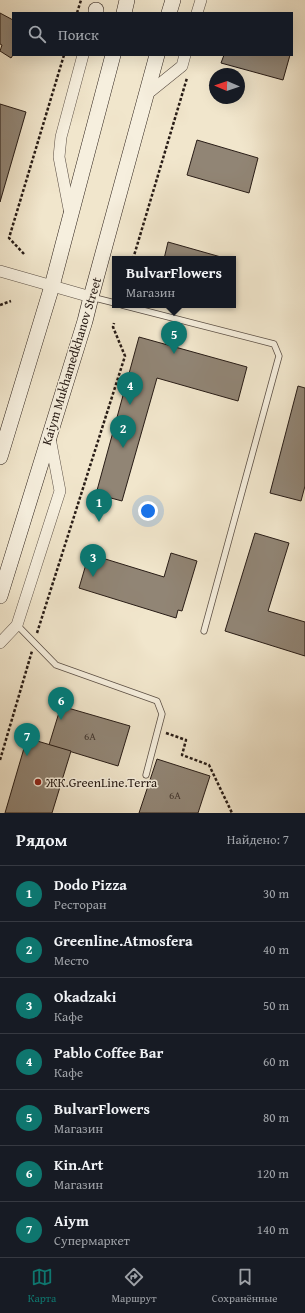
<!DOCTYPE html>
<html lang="ru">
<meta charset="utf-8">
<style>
:root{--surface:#171b24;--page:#20242c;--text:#f1f3f6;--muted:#9ea1a6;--line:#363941;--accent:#0f766e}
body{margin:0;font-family:"Gentium Book Plus",serif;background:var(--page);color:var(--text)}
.compass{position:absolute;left:209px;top:68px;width:36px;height:36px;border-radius:50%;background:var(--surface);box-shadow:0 4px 16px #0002;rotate:272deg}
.you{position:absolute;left:148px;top:511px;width:14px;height:14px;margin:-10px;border:3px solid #fff;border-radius:50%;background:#1a73e8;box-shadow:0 0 0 6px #1a73e833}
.badge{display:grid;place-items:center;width:26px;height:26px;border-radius:50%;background:var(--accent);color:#fff;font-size:13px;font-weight:700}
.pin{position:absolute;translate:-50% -33px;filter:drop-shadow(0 1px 2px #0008)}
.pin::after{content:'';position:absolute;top:21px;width:14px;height:12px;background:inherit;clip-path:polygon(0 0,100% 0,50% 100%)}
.popup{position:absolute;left:112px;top:256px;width:124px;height:52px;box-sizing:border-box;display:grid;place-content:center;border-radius:0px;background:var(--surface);filter:drop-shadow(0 1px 3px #0005);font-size:13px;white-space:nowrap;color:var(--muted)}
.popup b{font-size:15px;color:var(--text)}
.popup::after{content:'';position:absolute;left:50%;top:100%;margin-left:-8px;border:8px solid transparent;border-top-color:var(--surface)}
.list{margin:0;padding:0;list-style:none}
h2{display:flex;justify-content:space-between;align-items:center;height:52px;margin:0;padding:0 16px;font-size:17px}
h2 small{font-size:13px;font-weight:400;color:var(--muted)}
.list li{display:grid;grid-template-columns:26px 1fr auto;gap:12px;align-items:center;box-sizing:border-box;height:56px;padding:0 16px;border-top:1px solid var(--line)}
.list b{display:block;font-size:15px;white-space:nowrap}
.list p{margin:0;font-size:13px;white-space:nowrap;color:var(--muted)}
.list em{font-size:13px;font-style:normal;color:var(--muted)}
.icon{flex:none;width:22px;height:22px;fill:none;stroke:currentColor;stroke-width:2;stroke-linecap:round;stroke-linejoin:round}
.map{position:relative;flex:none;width:305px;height:813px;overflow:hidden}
.search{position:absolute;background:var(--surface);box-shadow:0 4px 16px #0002;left:12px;right:12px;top:12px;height:44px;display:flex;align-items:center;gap:10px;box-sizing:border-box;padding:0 14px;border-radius:0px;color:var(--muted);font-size:15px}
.sheet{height:444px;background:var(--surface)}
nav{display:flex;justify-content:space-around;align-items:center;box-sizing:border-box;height:56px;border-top:1px solid var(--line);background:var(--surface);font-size:11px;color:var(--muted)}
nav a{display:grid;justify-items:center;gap:2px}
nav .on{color:var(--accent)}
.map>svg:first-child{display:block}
</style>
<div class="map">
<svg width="305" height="813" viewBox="0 0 305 813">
<rect width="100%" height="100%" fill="#f1e6cc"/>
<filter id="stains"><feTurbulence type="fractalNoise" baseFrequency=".005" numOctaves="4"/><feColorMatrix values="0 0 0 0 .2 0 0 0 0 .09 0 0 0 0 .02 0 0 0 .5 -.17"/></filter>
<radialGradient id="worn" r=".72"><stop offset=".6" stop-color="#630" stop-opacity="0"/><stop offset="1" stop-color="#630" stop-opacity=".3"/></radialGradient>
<g fill="#918575" stroke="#281c16">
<path d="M0,13L13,20V55L11,58L0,51L2,45L0,44Z"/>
<path d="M224,55H290L283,80L221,63Z"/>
<path d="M0,104L26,112L0,202Z"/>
<path d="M197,140L258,158L249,193L187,175Z"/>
<path d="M168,242L228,259H164Z"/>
<path d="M139,337L247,367L238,401L157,378L122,501L96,494Z"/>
<path d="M298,386L305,388V486L301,501L270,493Z"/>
<path d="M255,533L289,543L268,611L305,622V656L225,631Z"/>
<path d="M171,553L197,561L182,611L178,610L176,618L79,588L89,554L164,577Z"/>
<path d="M61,706L130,726L118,766L49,745Z"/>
<path d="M27,738L71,751L52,813H5Z"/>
<path d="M157,759L210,776L198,813H139Z"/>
</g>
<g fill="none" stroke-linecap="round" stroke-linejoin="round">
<defs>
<g id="service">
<path d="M91,297L115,303"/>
<path d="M122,305L274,344L279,356L204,631"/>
<path d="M17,625L56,665L157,701L162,714L146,775"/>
</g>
<g id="minor">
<path d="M197,13L201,0"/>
<path d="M146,95L182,66L185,55"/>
<path d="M70,214L59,157L61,137L83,55"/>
<path d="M0,271L91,297"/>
<path d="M0,643L17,625L60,491L50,438"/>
</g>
<g id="secondary">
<path d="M96,10V13"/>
<path d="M124,13L127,0"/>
<path d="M169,13L173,0"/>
<path d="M0,457L52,286L113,55"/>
<path d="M0,596L85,321L91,297L157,55"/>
</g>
</defs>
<use href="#service" stroke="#5a4e44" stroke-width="7"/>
<use href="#minor" stroke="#5a4e44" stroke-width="12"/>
<use href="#secondary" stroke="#281c16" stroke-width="16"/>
<g stroke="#281c16" stroke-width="2.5" stroke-dasharray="3 2" stroke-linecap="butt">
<path d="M77,13L81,0"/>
<path d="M24,254L9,238L64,55"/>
<path d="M133,259L187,78"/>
<path d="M0,305L11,301"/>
<path d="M37,633L125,356L113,327L114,323"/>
<path d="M166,733L186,740L182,755L209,765L232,813"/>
<path d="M0,760L32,651"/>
</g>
<use href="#service" stroke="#f6efde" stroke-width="5.5"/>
<use href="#minor" stroke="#f6efde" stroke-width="11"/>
<use href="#secondary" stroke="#f6efde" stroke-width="15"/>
</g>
<circle fill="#8f2418" stroke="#f6efde" stroke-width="1.5" cx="38" cy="782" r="4"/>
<g text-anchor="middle" stroke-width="3" stroke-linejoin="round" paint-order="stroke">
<g font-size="11" fill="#42362e">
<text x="90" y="740">6А</text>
<text x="175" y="799">6А</text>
</g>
<g font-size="13" fill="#281c16" stroke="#f6efde">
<text transform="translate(71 361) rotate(-73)" y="5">Kaiym Mukhamedkhanov Street</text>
</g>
<g font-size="13" fill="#281c16" stroke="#f6efde" text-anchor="start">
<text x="46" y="787">ЖК.GreenLine.Terra</text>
</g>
</g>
<rect width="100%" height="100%" filter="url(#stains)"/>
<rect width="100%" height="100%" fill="url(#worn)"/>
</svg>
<svg class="compass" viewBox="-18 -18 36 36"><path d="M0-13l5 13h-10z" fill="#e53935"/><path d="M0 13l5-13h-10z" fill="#9ea1a6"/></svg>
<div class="you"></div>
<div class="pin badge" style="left:99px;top:522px">1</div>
<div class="pin badge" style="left:123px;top:448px">2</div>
<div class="pin badge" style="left:93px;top:577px">3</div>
<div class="pin badge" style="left:130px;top:405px">4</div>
<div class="pin badge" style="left:174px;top:354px">5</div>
<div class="popup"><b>BulvarFlowers</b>Магазин</div>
<div class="pin badge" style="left:61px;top:720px">6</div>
<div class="pin badge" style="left:27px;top:756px">7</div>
<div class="search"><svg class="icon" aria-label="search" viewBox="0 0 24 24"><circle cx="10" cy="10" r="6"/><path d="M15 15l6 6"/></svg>Поиск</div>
</div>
<section class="sheet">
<h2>Рядом<small>Найдено: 7</small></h2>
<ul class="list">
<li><span class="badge">1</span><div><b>Dodo Pizza</b><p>Ресторан</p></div><em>30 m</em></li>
<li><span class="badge">2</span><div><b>Greenline.Atmosfera</b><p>Место</p></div><em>40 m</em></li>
<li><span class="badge">3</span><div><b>Okadzaki</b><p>Кафе</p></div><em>50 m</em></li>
<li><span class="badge">4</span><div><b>Pablo Coffee Bar</b><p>Кафе</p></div><em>60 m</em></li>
<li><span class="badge">5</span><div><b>BulvarFlowers</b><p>Магазин</p></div><em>80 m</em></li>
<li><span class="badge">6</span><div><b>Kin.Art</b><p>Магазин</p></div><em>120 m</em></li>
<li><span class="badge">7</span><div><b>Aiym</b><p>Супермаркет</p></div><em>140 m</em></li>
</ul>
</section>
<nav>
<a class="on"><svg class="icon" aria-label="map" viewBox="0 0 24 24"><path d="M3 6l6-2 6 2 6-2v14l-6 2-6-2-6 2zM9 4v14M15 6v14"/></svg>Карта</a>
<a><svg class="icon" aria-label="directions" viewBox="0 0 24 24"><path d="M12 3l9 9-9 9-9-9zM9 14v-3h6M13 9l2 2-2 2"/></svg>Маршрут</a>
<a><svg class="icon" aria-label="saved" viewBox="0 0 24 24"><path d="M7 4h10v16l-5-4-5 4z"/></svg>Сохранённые</a>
</nav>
